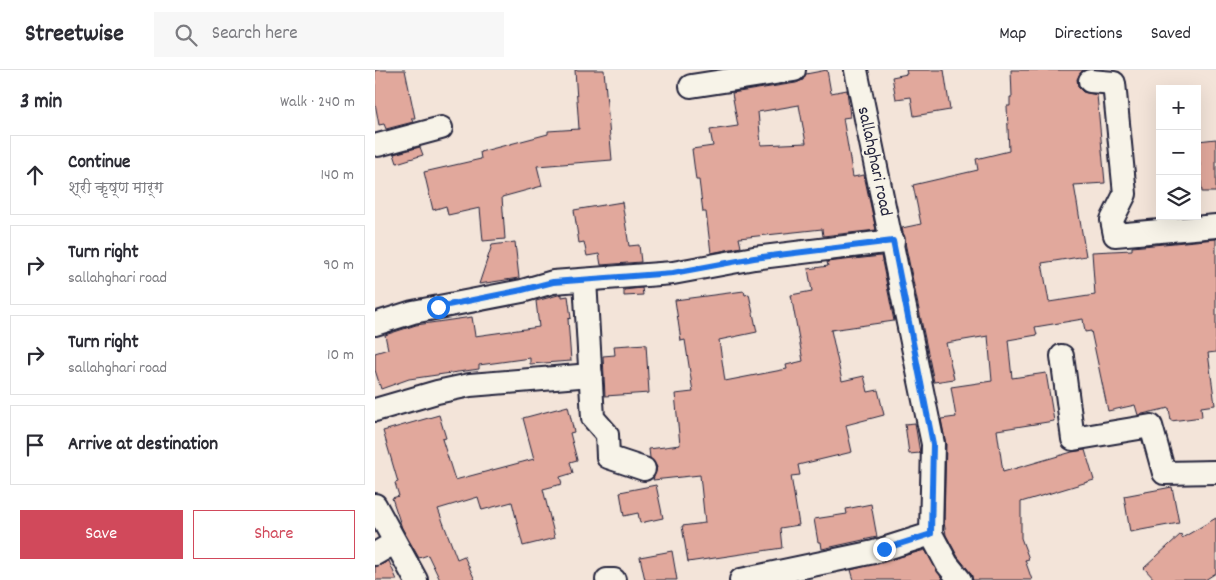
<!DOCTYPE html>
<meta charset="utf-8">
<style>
:root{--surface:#fff;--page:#f7f7f7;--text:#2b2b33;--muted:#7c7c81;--line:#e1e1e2;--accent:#d1495b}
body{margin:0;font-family:Dekko,"Playpen Sans Deva",sans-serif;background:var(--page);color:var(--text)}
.controls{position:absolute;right:15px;top:15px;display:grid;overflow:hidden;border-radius:0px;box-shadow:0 5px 20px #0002}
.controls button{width:45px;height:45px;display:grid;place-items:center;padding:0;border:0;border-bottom:1px solid var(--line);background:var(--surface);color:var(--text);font:25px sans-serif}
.stop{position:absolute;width:15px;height:15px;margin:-11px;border:4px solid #1a73e8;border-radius:50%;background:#fff}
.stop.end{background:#1a73e8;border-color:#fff;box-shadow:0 1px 5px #0008}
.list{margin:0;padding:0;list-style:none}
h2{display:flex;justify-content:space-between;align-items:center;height:65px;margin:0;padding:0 20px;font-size:21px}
h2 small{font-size:16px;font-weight:400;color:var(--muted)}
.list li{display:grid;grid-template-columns:32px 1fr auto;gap:15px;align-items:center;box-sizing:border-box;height:80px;margin:0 10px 10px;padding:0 10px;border:1px solid var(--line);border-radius:0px}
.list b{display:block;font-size:19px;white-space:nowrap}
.list p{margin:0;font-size:16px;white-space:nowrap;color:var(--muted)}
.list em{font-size:16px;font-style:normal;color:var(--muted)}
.actions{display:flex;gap:10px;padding:15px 20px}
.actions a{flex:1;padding:11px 0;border:1px solid var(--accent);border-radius:0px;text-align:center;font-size:18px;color:var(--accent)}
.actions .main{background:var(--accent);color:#fff}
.icon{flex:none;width:28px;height:28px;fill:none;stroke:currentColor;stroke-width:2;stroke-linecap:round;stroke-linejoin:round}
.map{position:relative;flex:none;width:841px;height:510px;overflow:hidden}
header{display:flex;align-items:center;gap:30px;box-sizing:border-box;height:70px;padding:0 25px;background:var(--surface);border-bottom:1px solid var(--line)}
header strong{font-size:24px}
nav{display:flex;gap:28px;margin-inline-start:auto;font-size:18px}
.search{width:350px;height:45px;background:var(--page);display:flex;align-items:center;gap:12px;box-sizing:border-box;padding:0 18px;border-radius:0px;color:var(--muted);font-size:19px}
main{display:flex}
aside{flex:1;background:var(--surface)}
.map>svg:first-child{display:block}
</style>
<header>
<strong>Streetwise</strong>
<div class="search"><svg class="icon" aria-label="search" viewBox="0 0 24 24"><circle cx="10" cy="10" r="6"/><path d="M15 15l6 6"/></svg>Search here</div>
<nav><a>Map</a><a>Directions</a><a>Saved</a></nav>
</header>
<main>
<aside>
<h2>3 min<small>Walk · 240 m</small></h2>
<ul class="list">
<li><svg class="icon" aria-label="ahead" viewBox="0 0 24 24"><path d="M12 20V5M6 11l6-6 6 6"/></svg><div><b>Continue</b><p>श्री कृष्ण मार्ग</p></div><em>140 m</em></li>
<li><svg class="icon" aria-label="right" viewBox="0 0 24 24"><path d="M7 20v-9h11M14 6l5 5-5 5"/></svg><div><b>Turn right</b><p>sallahghari road</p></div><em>90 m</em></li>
<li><svg class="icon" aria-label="right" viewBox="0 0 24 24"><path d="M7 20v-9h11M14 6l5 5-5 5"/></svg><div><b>Turn right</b><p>sallahghari road</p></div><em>10 m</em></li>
<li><svg class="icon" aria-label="arrive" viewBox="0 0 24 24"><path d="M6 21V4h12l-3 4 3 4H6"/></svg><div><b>Arrive at destination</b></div></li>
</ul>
<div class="actions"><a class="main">Save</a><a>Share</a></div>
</aside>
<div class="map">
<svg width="841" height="510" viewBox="0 0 841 510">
<rect width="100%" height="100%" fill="#f3e4d9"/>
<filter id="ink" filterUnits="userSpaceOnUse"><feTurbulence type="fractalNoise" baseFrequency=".02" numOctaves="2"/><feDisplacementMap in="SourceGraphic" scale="10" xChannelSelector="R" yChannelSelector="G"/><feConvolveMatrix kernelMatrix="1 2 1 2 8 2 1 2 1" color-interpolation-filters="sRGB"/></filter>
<g filter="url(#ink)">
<g fill="#e1a89c" stroke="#22223b" fill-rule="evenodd">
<path d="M0,0H30L40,48H36L38,52L11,59L9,54L4,55L0,33Z"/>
<path d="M200,0H229L237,90L162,96L167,116L127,127L130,169L108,171L105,138L73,145L71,136L58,140L49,102L106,89L105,82L173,64V61L204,59Z"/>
<path d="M452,0L456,23L472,20L475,47L468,48L478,107L489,105L501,160L448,166L447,159L364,168L366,177L336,183L331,142H328L324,110H321L317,79L338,76L335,60L363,56L357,23L421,13L428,10L431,4ZM424,35L431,73L386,75L383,42Z"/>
<path d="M531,0H569L575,40L539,46L536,27L521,29L517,7L532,4Z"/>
<path d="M636,0H708L702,9L703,17L708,22L722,25L730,113L699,115L711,186L667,193L674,232L720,225L717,182L757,180V177L841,169V282L833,283L840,335L826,337L827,347L796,351L794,338L763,345L760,335L733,341L716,261L710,262L708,249L660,257L662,265L633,270L637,308L671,303L679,351L622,360L628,402L697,382L710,380L719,410L646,432V468L654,489L650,490L657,510H598L595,502L583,487L571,465L569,452L571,374L566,349L581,347L576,317L617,311L613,266L571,273L579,309L559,312L527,158L546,154L538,115L603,100L601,89L634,81L632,36H635V27H637Z"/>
<path d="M841,69V122H827L823,71Z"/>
<path d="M45,77L48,85L22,93L19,84Z"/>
<path d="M247,132L254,176L264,175L266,192L226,195L224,184L212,186L209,172L204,173L199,140Z"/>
<path d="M140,172L144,208L104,214L117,175Z"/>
<path d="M506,186L519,251L456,260L467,311L489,306L493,322L503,320L509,345L471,355L477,382L423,395L425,405L416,406L424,455L405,458L407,478L313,492L307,456L330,453L325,405L278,410L282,397L275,388L274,379L305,375L300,324L318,322L310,270L306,271L300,230L369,221L370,225L374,224L382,262L344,270L350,311L412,299L411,295L428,291L416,225L437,221L433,199L453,196L452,192Z"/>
<path d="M267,218L268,225L249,226V220Z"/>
<path d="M187,224V227L193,226L196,248L193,249L196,291L155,294V288L104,295V299L34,309L6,319L0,300V283L13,279L10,265L41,255L97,247L100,266L164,257L161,231Z"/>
<path d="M271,274L274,323L230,326L228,286L240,285L239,276Z"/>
<path d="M193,336L199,362L195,363L202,390L195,392L198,403L185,407L187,414L168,419L180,468L148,476L137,432L107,440L103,427L63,439L82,489L89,486L100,510H65L53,485L44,488L27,458L17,428L24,426L20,413L23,412L8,361L64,345L71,368L67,369L80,410L159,389L148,348Z"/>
<path d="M540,353L545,383L534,384L530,354Z"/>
<path d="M281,415L288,448L265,453L263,443L249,446L245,422Z"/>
<path d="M797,417L804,453L755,462L749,426Z"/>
<path d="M496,434L502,467L447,479L446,472H443L439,449L472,444L471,439Z"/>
<path d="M841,448V503L830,510H780L769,498L806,464L807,468Z"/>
<path d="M550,480L568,510H479L476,500Z"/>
<path d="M297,481L302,510H270L265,487Z"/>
<path d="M14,491L22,510H0V497Z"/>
</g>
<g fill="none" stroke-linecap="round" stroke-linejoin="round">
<defs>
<g id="minor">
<path d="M715,11L739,13L750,124L737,150L740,165L841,156"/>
<path d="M316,16L419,0"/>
<path d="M3,75L66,58"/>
<path d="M210,210L218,348L232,364L233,387L269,399"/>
<path d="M0,254L38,242L147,221L178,212L298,203L379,188L518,171"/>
<path d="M687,286L698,369L776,356L789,403L841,402"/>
<path d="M0,340L62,322L95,315L216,305"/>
<path d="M0,435L41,510"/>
<path d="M556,464L572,494L585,510"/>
<path d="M0,484L19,473"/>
<path d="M232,510H239"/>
<path d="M366,510L499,482L556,464L558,374L481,0"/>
</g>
</defs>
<use href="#minor" stroke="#22223b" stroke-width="26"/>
<use href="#minor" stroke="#f7f3e8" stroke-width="22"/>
</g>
</g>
<g fill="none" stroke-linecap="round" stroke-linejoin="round" filter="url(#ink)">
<path stroke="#1a73e8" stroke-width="6" d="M63,237L147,220L178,212L298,203L379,188L518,171L558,374L556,464L509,479"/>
</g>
<g text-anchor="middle" stroke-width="4.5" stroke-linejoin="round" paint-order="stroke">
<g font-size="18" fill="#22223b" stroke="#f7f3e8">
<text transform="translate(501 91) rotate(78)" y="6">sallahghari road</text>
</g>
</g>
</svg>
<div class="controls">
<button>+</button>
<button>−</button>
<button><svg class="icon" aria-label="layers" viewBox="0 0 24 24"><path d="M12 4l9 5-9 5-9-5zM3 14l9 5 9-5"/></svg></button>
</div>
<div class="stop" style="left:63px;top:237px"></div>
<div class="stop end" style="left:509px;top:479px"></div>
</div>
</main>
